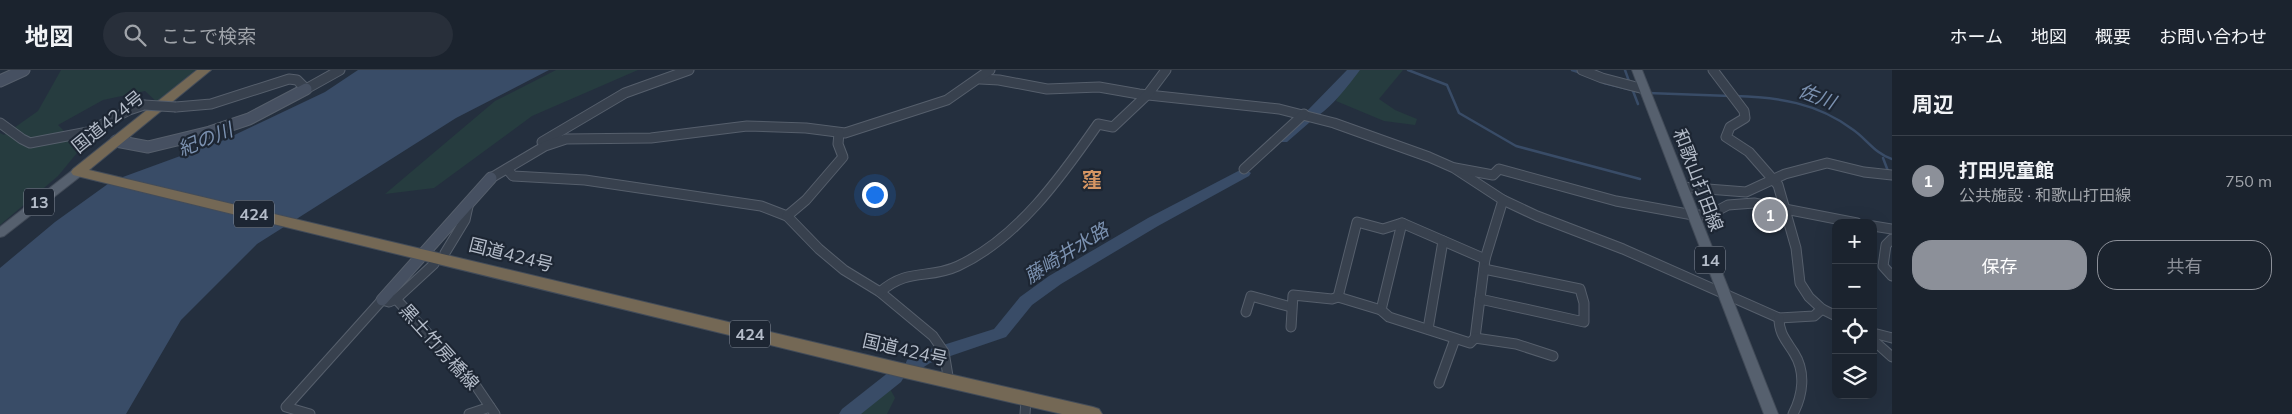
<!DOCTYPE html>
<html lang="ja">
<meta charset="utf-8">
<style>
:root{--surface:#1b232e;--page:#282f3a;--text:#f1f3f6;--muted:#a0a4aa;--line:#39404a;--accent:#8c9099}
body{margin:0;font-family:Mulish,"Noto Sans JP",sans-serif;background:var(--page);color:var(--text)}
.controls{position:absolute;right:15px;bottom:15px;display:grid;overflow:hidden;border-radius:10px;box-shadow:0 5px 20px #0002}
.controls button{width:45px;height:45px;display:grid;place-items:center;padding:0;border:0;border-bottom:1px solid var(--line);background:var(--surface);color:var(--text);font:25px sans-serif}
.you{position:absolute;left:874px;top:124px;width:18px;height:18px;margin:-12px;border:4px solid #fff;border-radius:50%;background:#1a73e8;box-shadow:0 0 0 8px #1a73e833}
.badge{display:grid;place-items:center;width:32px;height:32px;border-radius:50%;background:var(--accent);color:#fff;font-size:16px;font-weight:700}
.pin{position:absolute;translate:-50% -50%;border:2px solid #fff;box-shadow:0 1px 5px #0006}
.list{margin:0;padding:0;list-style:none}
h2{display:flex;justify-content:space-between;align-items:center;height:65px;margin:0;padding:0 20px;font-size:21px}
h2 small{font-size:16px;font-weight:400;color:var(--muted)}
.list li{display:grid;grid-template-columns:32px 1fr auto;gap:15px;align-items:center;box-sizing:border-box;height:90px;padding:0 20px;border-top:1px solid var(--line)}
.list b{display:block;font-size:19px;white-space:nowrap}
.list p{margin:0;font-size:16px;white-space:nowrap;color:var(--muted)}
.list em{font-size:16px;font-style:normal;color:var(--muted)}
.actions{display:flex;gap:10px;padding:15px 20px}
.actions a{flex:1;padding:11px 0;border:1px solid var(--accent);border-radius:20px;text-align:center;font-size:18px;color:var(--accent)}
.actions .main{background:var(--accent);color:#fff}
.icon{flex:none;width:28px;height:28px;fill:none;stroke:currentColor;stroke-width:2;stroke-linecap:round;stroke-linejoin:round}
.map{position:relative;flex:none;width:1892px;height:344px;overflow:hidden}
header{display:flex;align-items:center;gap:30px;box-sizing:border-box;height:70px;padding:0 25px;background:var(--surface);border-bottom:1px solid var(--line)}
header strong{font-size:24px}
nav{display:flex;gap:28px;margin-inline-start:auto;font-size:18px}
.search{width:350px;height:45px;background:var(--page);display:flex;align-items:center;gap:12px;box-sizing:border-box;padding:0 18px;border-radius:28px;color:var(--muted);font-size:19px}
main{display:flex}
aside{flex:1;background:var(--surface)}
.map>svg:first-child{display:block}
</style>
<header>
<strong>地図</strong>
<div class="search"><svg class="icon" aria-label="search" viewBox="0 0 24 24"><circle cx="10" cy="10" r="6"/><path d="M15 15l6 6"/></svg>ここで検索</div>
<nav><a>ホーム</a><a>地図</a><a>概要</a><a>お問い合わせ</a></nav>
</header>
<main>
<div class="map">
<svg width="1892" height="344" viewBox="0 0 1892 344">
<rect width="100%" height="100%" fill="#242f3e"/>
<g fill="#263c3f">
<path d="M61,0H195L158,33L145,21L103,30L58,55L81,78L58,106L0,155V63L4,65L38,41Z"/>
<path d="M556,0H638L532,46L434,118L385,124L495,31Z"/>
<path d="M1360,0H1403L1379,29L1395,40L1417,49L1415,55L1384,51L1336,31L1346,12Z"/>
<path d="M889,317L895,328L887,344H852Z"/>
</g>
<path fill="#394c67" d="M358,0H549L456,48L257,174L181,250L126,344H0V198L55,152L112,111L224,70L325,22Z"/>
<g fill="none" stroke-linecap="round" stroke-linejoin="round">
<g stroke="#394c67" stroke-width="2.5">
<path d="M1408,0L1447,15L1459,43L1516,76L1640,109"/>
<path d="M1572,0L1581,3"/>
<path d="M1625,0L1630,14"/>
<path d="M1604,13L1640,22"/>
<path d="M1633,21L1638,34"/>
<path d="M1648,23L1730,26"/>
<path d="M1735,26C1778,27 1817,33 1852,59C1866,68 1875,84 1892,89"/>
<path d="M1883,88L1888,101"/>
</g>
<g fill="#394c67" fill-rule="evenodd">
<path d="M1347,0H1360C1351,12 1325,47 1311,48L1310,52L1287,72H1277L1275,69L1277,66L1300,46L1306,45L1307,41Z"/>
<path d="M1244,98L1251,103L1249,106L1158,156L1061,214L1032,235L1006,267L930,293C922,298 916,303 907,300L905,295L907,290L918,283L994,259L1020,227L1049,206L1148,148Z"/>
<path d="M895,300L901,302L904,307L901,312L861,344H839L842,339L889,302Z"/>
</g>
<defs>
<g id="street">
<path d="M1582,0L1602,8L1644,19"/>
<path d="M1713,0L1744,41L1745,48L1730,57L1726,67L1749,82L1778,115L1796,178L1800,213L1809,227L1822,239L1836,246"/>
<path d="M980,9L999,10L1047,19L1099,17L1139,24L1279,39L1334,53L1429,87L1454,98L1503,130L1537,146L1623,179L1779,248L1814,246L1822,239"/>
<path d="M176,37L211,34L289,9L297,10L306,19L340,0"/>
<path d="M0,53L22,69L30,73L88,62L129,40L144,35"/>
<path d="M542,72L625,23L689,0"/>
<path d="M1455,98L1493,105L1499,99L1616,131L1693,145H1709L1728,135L1754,133L1857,153"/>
<path d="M507,99L513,106L585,110L761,136L787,146L819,179L844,200L880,222L933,266L944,282L949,312"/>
<path d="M1244,99L1304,44"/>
<path d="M491,108L545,76L566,69L651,68L747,56L806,58L845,63L947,30L990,0"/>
<path d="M1682,117L1746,122L1785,104L1827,93L1864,102L1892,105"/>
<path d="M787,146L806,130L843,87L838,74L839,63"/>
<path d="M1402,153L1485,189L1475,268L1470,273L1389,247L1381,240Z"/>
<path d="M1873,156L1892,159"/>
<path d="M1892,169L1886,175L1883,196L1892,206"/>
<path d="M445,183L465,150L469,132"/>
<path d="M1485,189L1503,130"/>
<path d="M880,222C909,197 928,210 958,196C1018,168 1061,107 1098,54L1113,57L1148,24L1166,0"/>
<path d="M1338,227L1357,152L1383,159L1402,153"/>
<path d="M396,229L476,316L495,344"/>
<path d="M1480,229L1584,252V233L1580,219L1484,199"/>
<path d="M1246,242L1251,226L1291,237"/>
<path d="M1779,248C1779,264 1786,270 1794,283C1806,302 1803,325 1793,344"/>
<path d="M1291,257L1293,225L1332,229L1338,227L1381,240"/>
<path d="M1428,259L1443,171"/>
<path d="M1873,263L1892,268"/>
<path d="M1475,268L1516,274L1553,286"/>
<path d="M1873,270L1892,287"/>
<path d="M1439,313L1455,269"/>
<path d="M310,344L286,337L382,230L389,232L396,229L434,194"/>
<path d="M469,344L490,337"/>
<path d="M1025,344L1026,330"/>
</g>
<g id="secondary">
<path d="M0,11L24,0"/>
<path d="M116,71L148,77L210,62L249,49L306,19"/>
<path d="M382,230L491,108"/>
</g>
<g id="primary">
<path d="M1632,0H1642L1778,344H1764Z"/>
<path d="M78,98L82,99L84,102L82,105L4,166L0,167V157L74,99Z"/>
</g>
<path id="highway" d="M197,0H211L89,100L901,293L1093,337L1099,339L1102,344H1062L901,307L73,105L71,102L73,99Z"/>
</defs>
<use href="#street" stroke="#565f6c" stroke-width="11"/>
<use href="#secondary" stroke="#565f6c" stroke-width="13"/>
<use href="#primary" stroke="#414a57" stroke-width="2"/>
<use href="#highway" stroke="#434c59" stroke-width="2"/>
<use href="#street" stroke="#38414e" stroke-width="9"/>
<use href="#secondary" stroke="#465061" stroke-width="11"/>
<use href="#primary" fill="#56606e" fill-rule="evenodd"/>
<use href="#highway" fill="#746855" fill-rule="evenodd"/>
<defs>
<path id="street-bridge" d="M144,35L176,37"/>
</defs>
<use href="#street-bridge" stroke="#565f6c" stroke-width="11" stroke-linecap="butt"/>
<use href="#street-bridge" stroke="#38414e" stroke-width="9"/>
</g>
<g text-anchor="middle" stroke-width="4.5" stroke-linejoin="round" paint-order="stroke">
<g fill="#1d2633" stroke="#878f9c" stroke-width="1">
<rect x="24" y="118.5" width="30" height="27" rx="4"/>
<rect x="234" y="130.5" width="40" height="27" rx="4"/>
<rect x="1695" y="176.5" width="30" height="27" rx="4"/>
<rect x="730" y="250.5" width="40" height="27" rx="4"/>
</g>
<g font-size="16" font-weight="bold" fill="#b4bcc9">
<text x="39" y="138">13</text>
<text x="254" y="150">424</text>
<text x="1710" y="196">14</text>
<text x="750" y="270">424</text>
</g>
<g font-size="18" fill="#b4bcc9" stroke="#1d2633">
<text transform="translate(108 52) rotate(-39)" y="6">国道424号</text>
<text transform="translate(1698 110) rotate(69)" y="6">和歌山打田線</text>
<text transform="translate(511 185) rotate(14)" y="6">国道424号</text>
<text transform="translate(439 277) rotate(48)" y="6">黒土竹房橋線</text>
<text transform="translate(905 280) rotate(13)" y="6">国道424号</text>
</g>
<g font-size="19" font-style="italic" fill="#7c92b1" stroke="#1d2633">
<text transform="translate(1817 26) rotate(21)" y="7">佐川</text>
<text transform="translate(205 69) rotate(-22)" y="7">紀の川</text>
<text transform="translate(1066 183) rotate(-32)" y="7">藤崎井水路</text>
</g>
<g font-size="20" font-weight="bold" fill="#d59563" stroke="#1d2633">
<text x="1092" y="117">窪</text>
</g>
</g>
</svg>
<div class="controls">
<button>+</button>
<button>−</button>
<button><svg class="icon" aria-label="locate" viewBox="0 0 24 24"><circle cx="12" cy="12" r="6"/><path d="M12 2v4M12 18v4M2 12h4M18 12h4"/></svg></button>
<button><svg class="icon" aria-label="layers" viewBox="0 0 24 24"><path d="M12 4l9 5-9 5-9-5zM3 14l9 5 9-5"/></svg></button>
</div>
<div class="you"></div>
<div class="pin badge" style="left:1770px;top:145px">1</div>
</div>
<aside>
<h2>周辺<small></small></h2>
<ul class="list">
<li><span class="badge">1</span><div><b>打田児童館</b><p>公共施設 · 和歌山打田線</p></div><em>750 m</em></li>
</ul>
<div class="actions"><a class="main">保存</a><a>共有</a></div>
</aside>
</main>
